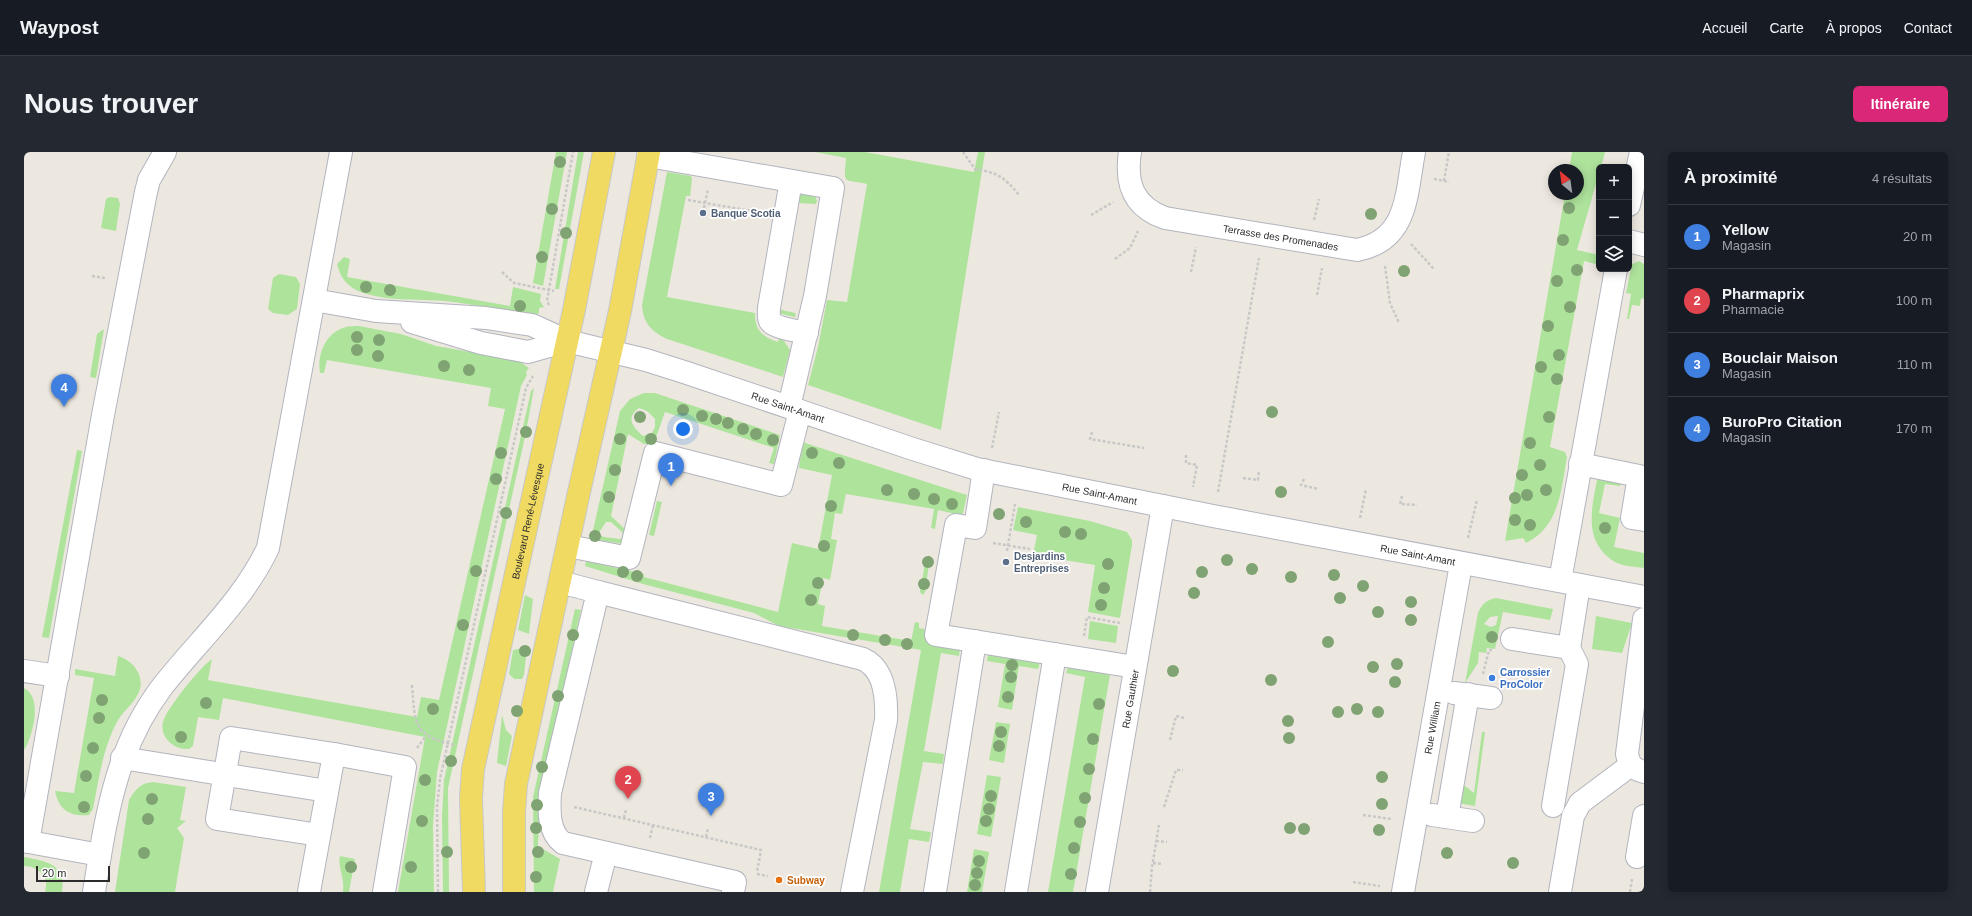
<!DOCTYPE html>
<html lang="fr">
<meta charset="utf-8">
<style>
:root{--surface:#171b24;--page:#242831;--text:#f1f3f6;--muted:#9ea1a6;--line:#363941;--accent:#db2777}
body{margin:0;font-family:Arial,sans-serif;background:var(--page);color:var(--text)}
.controls{position:absolute;right:12px;top:12px;display:grid;overflow:hidden;border-radius:6px;box-shadow:0 2px 10px #0003}
.controls button{width:36px;height:36px;display:grid;place-items:center;padding:0;border:0;border-bottom:1px solid var(--line);background:var(--surface);color:var(--text);font:20px sans-serif}
.compass{position:absolute;left:1524px;top:12px;width:36px;height:36px;border-radius:50%;background:var(--surface);box-shadow:0 2px 10px #0003;rotate:331deg}
.scale{position:absolute;left:12px;bottom:10px;width:74px;box-sizing:border-box;padding-left:4px;border:2px solid #2c2c2c;border-top:0;font-size:11px;line-height:14px;white-space:nowrap;color:#2c2c2c;-webkit-text-stroke:3px #fff;paint-order:stroke}
.you{position:absolute;left:659px;top:277px;width:14px;height:14px;margin:-10px;border:3px solid #fff;border-radius:50%;background:#1a73e8;box-shadow:0 0 0 6px #1a73e833}
.badge{display:grid;place-items:center;width:26px;height:26px;border-radius:50%;background:var(--accent);color:#fff;font-size:13px;font-weight:700}
.pin{position:absolute;translate:-50% -33px;filter:drop-shadow(0 1px 2px #0008)}
.pin::after{content:'';position:absolute;top:21px;width:14px;height:12px;background:inherit;clip-path:polygon(0 0,100% 0,50% 100%)}
.list{margin:0;padding:0;list-style:none}
h2{display:flex;justify-content:space-between;align-items:center;height:52px;margin:0;padding:0 16px;font-size:17px}
h2 small{font-size:13px;font-weight:400;color:var(--muted)}
.list li{display:grid;grid-template-columns:26px 1fr auto;gap:12px;align-items:center;box-sizing:border-box;height:64px;padding:0 16px;border-top:1px solid var(--line)}
.list b{display:block;font-size:15px;white-space:nowrap}
.list p{margin:0;font-size:13px;white-space:nowrap;color:var(--muted)}
.list em{font-size:13px;font-style:normal;color:var(--muted)}
.icon{flex:none;width:22px;height:22px;fill:none;stroke:currentColor;stroke-width:2;stroke-linecap:round;stroke-linejoin:round}
.map{position:relative;flex:none;width:1620px;height:740px;overflow:hidden;border-radius:6px}
header{display:flex;align-items:center;gap:24px;box-sizing:border-box;height:56px;padding:0 20px;background:var(--surface);border-bottom:1px solid var(--line)}
header strong{font-size:19px}
nav{display:flex;gap:22px;margin-inline-start:auto;font-size:14px}
.intro{display:flex;align-items:center;justify-content:space-between;box-sizing:border-box;height:96px;padding:0 24px}
h1{margin:0;font-size:28px}
.button{padding:10px 18px;border-radius:6px;background:var(--accent);color:#fff;font-size:14px;font-weight:700}
main{display:flex;gap:24px;padding:0 24px}
aside{flex:1;background:var(--surface);border-radius:6px;box-shadow:0 2px 10px #0003}
.map>svg:first-child{display:block}
</style>
<header>
<strong>Waypost</strong>
<nav><a>Accueil</a><a>Carte</a><a>À propos</a><a>Contact</a></nav>
</header>
<div class="intro"><h1>Nous trouver</h1><a class="button">Itinéraire</a></div>
<main>
<div class="map">
<svg width="1620" height="740" viewBox="0 0 1620 740">
<rect width="100%" height="100%" fill="#ede8df"/>
<g fill="#aee39c" fill-rule="evenodd">
<path d="M532,0H543L519,134L509,131Z"/>
<path d="M554,0H560L535,137H531Z"/>
<path d="M791,0H841L950,20L954,0H961L917,278L784,233L794,195L803,148L823,150L843,32C818,27 820,33 822,6Z"/>
<path d="M1548,0H1581L1577,15H1575V21L1553,98L1575,103V113L1560,109L1526,295L1541,300L1543,305C1537,338 1536,374 1502,391L1499,386L1481,389L1541,42H1554V18H1545Z"/>
<path d="M643,20L667,24L668,27L666,44H662L643,145L731,161C731,178 738,185 754,190L755,186L760,189L766,198L759,225L643,187C627,179 619,171 618,153Z"/>
<path d="M777,42L791,44L793,49L792,52L773,51L754,157L771,161L772,164L770,165L754,161L751,156L770,49L774,43Z"/>
<path d="M86,45L94,46L96,52L92,79L77,76L82,47Z"/>
<path d="M320,105L326,107L323,125L486,154L489,135L517,142L516,149L520,155L515,156V161L511,163C483,160 456,153 429,150C399,146 360,151 332,138C321,132 316,124 313,112Z"/>
<path d="M1615,109L1620,112V147L1617,146L1616,154L1608,153L1605,167H1603L1607,142L1602,141L1608,112Z"/>
<path d="M255,122L272,125L276,132L273,157L264,163L249,161L244,157L249,126Z"/>
<path d="M335,174L377,182L412,194L493,208L505,216L502,220L503,223L497,234L413,620L409,673L410,740H374L401,585L199,546L195,568L174,565L169,594L165,597C148,598 132,582 141,565C147,552 177,514 188,507L184,528L393,565L397,545L415,548L481,257L464,254L467,236L303,208L300,221H296C293,203 301,182 319,176C324,174 330,174 335,174Z"/>
<path d="M80,177L72,226L66,225L73,182Z"/>
<path d="M510,236L502,280L424,636L425,740H419L418,664L420,628L507,239Z"/>
<path d="M620,241H631L756,283L750,312L745,311L750,296L641,260L631,288L627,292H620L604,282L587,364L604,380L600,392L567,387L596,259L606,247ZM615,256L623,259L631,267V275L628,281L619,284C609,275 601,266 615,256ZM582,370H587L598,380L599,384L596,387L580,385L576,383V379Z"/>
<path d="M778,290L943,343L939,361L936,363L914,358L911,377L907,376L910,357L822,342L818,362L811,361L807,387L813,388L806,428L799,426L794,452L801,454L798,474L887,489L891,470L895,471V476L900,477L906,485L905,492L936,497L935,504L917,501L900,599L920,602L919,612L899,610L886,677L907,680L905,690L885,687L876,740H855L897,498L755,474L730,461L619,432L561,414L562,409L620,422V425L754,460L768,391L794,397L808,323L775,316Z"/>
<path d="M53,298L58,299L25,486L18,485Z"/>
<path d="M1577,327L1597,331L1596,334L1581,332L1575,361L1596,366L1590,395L1620,401V416C1612,415 1600,414 1593,411C1559,392 1567,359 1573,328Z"/>
<path d="M633,349L638,350L630,384L625,383Z"/>
<path d="M994,355L1066,369L1103,380L1108,388V393L1096,466L1064,460L1071,413L1009,403L1013,383L989,378Z"/>
<path d="M905,403L906,405L901,440L899,443L896,440L902,406Z"/>
<path d="M501,443L509,447L505,482L494,478Z"/>
<path d="M1472,446L1529,457L1526,468L1479,460L1471,497L1463,496L1462,501L1455,500L1454,511L1441,531L1454,461C1458,452 1462,448 1472,446ZM1474,464L1472,473L1467,475L1460,472L1466,465Z"/>
<path d="M551,457L557,458L516,640L514,694L536,707L529,740H510L509,645Z"/>
<path d="M1572,464L1608,471L1598,501L1568,497Z"/>
<path d="M1066,469L1094,474L1092,491L1064,487Z"/>
<path d="M503,495L500,523L498,527H490L485,522L489,498Z"/>
<path d="M964,502L1016,510L1014,517L995,514L988,558L974,555L981,512L963,509Z"/>
<path d="M94,504C108,508 120,522 116,537C113,549 100,558 94,568C79,595 75,626 69,657L65,663C46,665 35,658 31,639L50,641L70,526L51,523V517L91,524Z"/>
<path d="M1044,515L1086,523L1049,740H1024L1061,525L1042,521Z"/>
<path d="M0,536C19,545 9,584 0,598Z"/>
<path d="M478,563L482,578L488,584L482,614L473,611Z"/>
<path d="M972,570L986,572L980,611L965,608Z"/>
<path d="M1458,580H1461L1451,654L1432,651L1435,634H1441L1450,641Z"/>
<path d="M963,623L977,625L967,685L953,682Z"/>
<path d="M129,630L162,635L156,668L162,669L153,676L160,686L151,740H91L105,648C111,638 116,631 129,630Z"/>
<path d="M950,697L965,700L958,740H943Z"/>
<path d="M316,704L331,707L325,740H319C321,726 313,713 316,704Z"/>
<path d="M0,705C22,709 43,712 38,740H21C26,725 14,714 0,714Z"/>
</g>
<g fill="none" stroke-linecap="round" stroke-linejoin="round">
<defs>
<g id="minor">
<path id="s1" d="M1106,0C1101,32 1110,55 1141,66L1333,98C1384,88 1382,43 1390,0"/>
<path d="M624,4L809,36L791,144L765,255"/>
<path d="M767,29L745,156C745,160 744,165 746,169C750,176 774,179 783,181"/>
<path d="M1605,53L1617,0"/>
<path d="M1605,89L1620,93"/>
<path id="s2" d="M290,148L352,159L462,166L508,173L543,189L622,208L660,220L889,297L953,317L1189,364L1620,445"/>
<path d="M388,170L457,191L504,200L543,189"/>
<path d="M1556,312L1615,324L1608,366L1620,368"/>
<path d="M960,318L951,376L932,373L912,483L1111,515"/>
<path d="M544,394L605,406L631,301L757,333L776,259"/>
<path d="M1536,429L1592,117"/>
<path d="M536,430L574,440L526,641C525,658 524,680 539,691L711,730L709,740"/>
<path d="M574,440L839,507C861,517 863,546 862,568L828,740"/>
<path d="M1620,467L1603,602C1605,613 1609,617 1620,620"/>
<path d="M1488,487L1545,496L1555,433"/>
<path d="M0,519L34,524"/>
<path d="M1430,541L1467,546"/>
<path d="M98,606L303,639"/>
<path d="M1529,654L1553,512L1545,496"/>
<path d="M1408,663L1449,669"/>
<path d="M1423,665L1444,542"/>
<path d="M295,683L193,667L207,586L310,602"/>
<path d="M0,689L76,703"/>
<path d="M4,690L79,263L122,40L125,28L141,0"/>
<path d="M1613,705L1620,664"/>
<path d="M70,740C82,666 91,597 138,535C174,489 219,449 244,396L317,0"/>
<path d="M285,740L310,602L381,615L360,740"/>
<path d="M572,740L582,701"/>
<path d="M911,740L951,489"/>
<path d="M992,740L1031,502"/>
<path id="s3" d="M1073,740L1139,354"/>
<path id="s4" d="M1379,740L1437,412"/>
<path d="M1536,740L1549,664L1556,651L1607,613"/>
</g>
<g id="major">
<path id="s5" d="M450,740L447,646L449,617L550,158L580,0"/>
<path d="M490,740V660L492,632L555,340L596,159L625,0"/>
</g>
</defs>
<use href="#minor" stroke="#b2b4bf" stroke-width="24"/>
<use href="#major" stroke="#c8c8c8" stroke-width="24"/>
<g stroke="#c8c8c8" stroke-width="2.5" stroke-dasharray="3 2" stroke-linecap="butt">
<path d="M939,0L951,17C975,21 980,25 995,43"/>
<path d="M1410,27L1425,30"/>
<path d="M1420,29L1425,0"/>
<path d="M664,48L739,61"/>
<path d="M680,56L684,37"/>
<path d="M1067,63L1089,50"/>
<path d="M1290,68L1295,47"/>
<path d="M1387,92L1410,117"/>
<path d="M1091,107L1106,96L1114,79"/>
<path d="M1361,114L1366,151L1375,171"/>
<path d="M478,120L490,131L530,139"/>
<path d="M1167,120L1172,95"/>
<path d="M68,124L81,126"/>
<path d="M1293,143L1298,116"/>
<path d="M525,153L523,149L549,0"/>
<path d="M1068,280L1066,287L1120,296"/>
<path d="M968,296L975,260"/>
<path d="M1162,303V311L1173,313L1169,335"/>
<path d="M1219,326L1234,328L1235,318"/>
<path d="M1280,327L1277,333L1294,337"/>
<path d="M1194,340L1235,106"/>
<path d="M1378,344L1376,352L1393,353"/>
<path d="M1336,366L1342,337"/>
<path d="M1444,386L1453,348"/>
<path d="M969,391L1006,397"/>
<path d="M983,399L991,352"/>
<path d="M1060,484L1063,465L1096,471"/>
<path d="M1459,522L1465,498H1468"/>
<path d="M388,533C391,572 389,584 431,593"/>
<path d="M1146,588L1152,564L1160,566"/>
<path d="M393,596L402,584"/>
<path d="M550,655L737,698L733,720"/>
<path d="M1140,655L1152,618H1159"/>
<path d="M1339,663L1368,667"/>
<path d="M600,666L602,657"/>
<path d="M682,685L684,676"/>
<path d="M626,686L629,673"/>
<path d="M1132,689L1143,690"/>
<path d="M1129,711L1139,712"/>
<path d="M733,722L744,724"/>
<path d="M1329,730L1356,734"/>
<path d="M414,740L413,655L416,627L502,236L509,224"/>
<path d="M1126,740L1128,715L1135,673"/>
<path d="M1606,740L1608,727"/>
</g>
<use href="#minor" stroke="#fff" stroke-width="22"/>
<use href="#major" stroke="#f0da61" stroke-width="22"/>
</g>
<g fill="#7fa373">
<circle cx="536" cy="10" r="6"/>
<circle cx="1545" cy="56" r="6"/>
<circle cx="528" cy="57" r="6"/>
<circle cx="1347" cy="62" r="6"/>
<circle cx="542" cy="81" r="6"/>
<circle cx="1539" cy="88" r="6"/>
<circle cx="518" cy="105" r="6"/>
<circle cx="1553" cy="118" r="6"/>
<circle cx="1380" cy="119" r="6"/>
<circle cx="1533" cy="129" r="6"/>
<circle cx="342" cy="135" r="6"/>
<circle cx="366" cy="138" r="6"/>
<circle cx="496" cy="154" r="6"/>
<circle cx="1546" cy="155" r="6"/>
<circle cx="1524" cy="174" r="6"/>
<circle cx="333" cy="185" r="6"/>
<circle cx="355" cy="188" r="6"/>
<circle cx="333" cy="198" r="6"/>
<circle cx="1535" cy="203" r="6"/>
<circle cx="354" cy="204" r="6"/>
<circle cx="420" cy="214" r="6"/>
<circle cx="1517" cy="215" r="6"/>
<circle cx="445" cy="218" r="6"/>
<circle cx="1533" cy="227" r="6"/>
<circle cx="659" cy="258" r="6"/>
<circle cx="1248" cy="260" r="6"/>
<circle cx="678" cy="264" r="6"/>
<circle cx="616" cy="265" r="6"/>
<circle cx="1525" cy="265" r="6"/>
<circle cx="692" cy="267" r="6"/>
<circle cx="704" cy="271" r="6"/>
<circle cx="719" cy="277" r="6"/>
<circle cx="502" cy="280" r="6"/>
<circle cx="732" cy="282" r="6"/>
<circle cx="596" cy="287" r="6"/>
<circle cx="627" cy="287" r="6"/>
<circle cx="749" cy="288" r="6"/>
<circle cx="1506" cy="291" r="6"/>
<circle cx="477" cy="301" r="6"/>
<circle cx="788" cy="301" r="6"/>
<circle cx="815" cy="311" r="6"/>
<circle cx="1516" cy="313" r="6"/>
<circle cx="591" cy="318" r="6"/>
<circle cx="1498" cy="323" r="6"/>
<circle cx="472" cy="327" r="6"/>
<circle cx="863" cy="338" r="6"/>
<circle cx="1522" cy="338" r="6"/>
<circle cx="1257" cy="340" r="6"/>
<circle cx="890" cy="342" r="6"/>
<circle cx="1503" cy="343" r="6"/>
<circle cx="585" cy="345" r="6"/>
<circle cx="1491" cy="346" r="6"/>
<circle cx="910" cy="347" r="6"/>
<circle cx="928" cy="352" r="6"/>
<circle cx="807" cy="354" r="6"/>
<circle cx="482" cy="361" r="6"/>
<circle cx="975" cy="362" r="6"/>
<circle cx="1491" cy="368" r="6"/>
<circle cx="1002" cy="370" r="6"/>
<circle cx="1506" cy="373" r="6"/>
<circle cx="1581" cy="376" r="6"/>
<circle cx="1041" cy="380" r="6"/>
<circle cx="1057" cy="382" r="6"/>
<circle cx="571" cy="384" r="6"/>
<circle cx="800" cy="394" r="6"/>
<circle cx="1203" cy="408" r="6"/>
<circle cx="904" cy="410" r="6"/>
<circle cx="1084" cy="412" r="6"/>
<circle cx="1228" cy="417" r="6"/>
<circle cx="452" cy="419" r="6"/>
<circle cx="599" cy="420" r="6"/>
<circle cx="1178" cy="420" r="6"/>
<circle cx="1310" cy="423" r="6"/>
<circle cx="613" cy="424" r="6"/>
<circle cx="1267" cy="425" r="6"/>
<circle cx="794" cy="431" r="6"/>
<circle cx="900" cy="432" r="6"/>
<circle cx="1339" cy="434" r="6"/>
<circle cx="1080" cy="436" r="6"/>
<circle cx="1170" cy="441" r="6"/>
<circle cx="1316" cy="446" r="6"/>
<circle cx="787" cy="448" r="6"/>
<circle cx="1387" cy="450" r="6"/>
<circle cx="1077" cy="453" r="6"/>
<circle cx="1354" cy="460" r="6"/>
<circle cx="1387" cy="468" r="6"/>
<circle cx="439" cy="473" r="6"/>
<circle cx="549" cy="483" r="6"/>
<circle cx="829" cy="483" r="6"/>
<circle cx="1468" cy="485" r="6"/>
<circle cx="861" cy="488" r="6"/>
<circle cx="1304" cy="490" r="6"/>
<circle cx="883" cy="492" r="6"/>
<circle cx="501" cy="499" r="6"/>
<circle cx="1373" cy="512" r="6"/>
<circle cx="988" cy="513" r="6"/>
<circle cx="1349" cy="515" r="6"/>
<circle cx="1149" cy="519" r="6"/>
<circle cx="987" cy="525" r="6"/>
<circle cx="1247" cy="528" r="6"/>
<circle cx="1371" cy="530" r="6"/>
<circle cx="534" cy="544" r="6"/>
<circle cx="984" cy="545" r="6"/>
<circle cx="78" cy="548" r="6"/>
<circle cx="182" cy="551" r="6"/>
<circle cx="1075" cy="552" r="6"/>
<circle cx="409" cy="557" r="6"/>
<circle cx="1333" cy="557" r="6"/>
<circle cx="493" cy="559" r="6"/>
<circle cx="1314" cy="560" r="6"/>
<circle cx="1354" cy="560" r="6"/>
<circle cx="75" cy="566" r="6"/>
<circle cx="1264" cy="569" r="6"/>
<circle cx="977" cy="580" r="6"/>
<circle cx="157" cy="585" r="6"/>
<circle cx="1265" cy="586" r="6"/>
<circle cx="1069" cy="587" r="6"/>
<circle cx="975" cy="594" r="6"/>
<circle cx="69" cy="596" r="6"/>
<circle cx="427" cy="609" r="6"/>
<circle cx="518" cy="615" r="6"/>
<circle cx="1065" cy="617" r="6"/>
<circle cx="62" cy="624" r="6"/>
<circle cx="1358" cy="625" r="6"/>
<circle cx="401" cy="628" r="6"/>
<circle cx="967" cy="644" r="6"/>
<circle cx="1061" cy="646" r="6"/>
<circle cx="128" cy="647" r="6"/>
<circle cx="1358" cy="652" r="6"/>
<circle cx="513" cy="653" r="6"/>
<circle cx="60" cy="655" r="6"/>
<circle cx="965" cy="657" r="6"/>
<circle cx="124" cy="667" r="6"/>
<circle cx="398" cy="669" r="6"/>
<circle cx="962" cy="669" r="6"/>
<circle cx="1056" cy="670" r="6"/>
<circle cx="512" cy="676" r="6"/>
<circle cx="1266" cy="676" r="6"/>
<circle cx="1280" cy="677" r="6"/>
<circle cx="1355" cy="678" r="6"/>
<circle cx="1050" cy="696" r="6"/>
<circle cx="423" cy="700" r="6"/>
<circle cx="514" cy="700" r="6"/>
<circle cx="120" cy="701" r="6"/>
<circle cx="1423" cy="701" r="6"/>
<circle cx="955" cy="709" r="6"/>
<circle cx="1489" cy="711" r="6"/>
<circle cx="327" cy="715" r="6"/>
<circle cx="387" cy="715" r="6"/>
<circle cx="953" cy="721" r="6"/>
<circle cx="1047" cy="722" r="6"/>
<circle cx="512" cy="725" r="6"/>
<circle cx="951" cy="733" r="6"/>
</g>
<g fill="#5c6f8a" stroke="#fff" stroke-width="1.5">
<circle cx="679" cy="61" r="4"/>
<circle cx="982" cy="410" r="4"/>
</g>
<circle fill="#3f7fe0" stroke="#fff" stroke-width="1.5" cx="1468" cy="526" r="4"/>
<circle fill="#e8710a" stroke="#fff" stroke-width="1.5" cx="755" cy="728" r="4"/>
<g text-anchor="middle" stroke-width="3.5" stroke-linejoin="round" paint-order="stroke">
<g font-size="10" font-weight="bold" fill="#4e5e75" stroke="#fff" text-anchor="start">
<text x="687" y="65">Banque Scotia</text>
<text x="990" y="408">Desjardins<tspan x="990" dy="12">Entreprises</tspan></text>
</g>
<g font-size="10" fill="#2c2c2c" stroke="#fff">
<text dy="4" stroke="none"><textPath href="#s1" startOffset="200">Terrasse des Promenades</textPath></text>
<text dy="4" stroke="none"><textPath href="#s2" startOffset="489">Rue Saint-Amant</textPath></text>
<text dy="4" stroke="none"><textPath href="#s2" startOffset="813">Rue Saint-Amant</textPath></text>
<text dy="4" stroke="none"><textPath href="#s5" startOffset="377">Boulevard René-Lévesque</textPath></text>
<text dy="4" stroke="none"><textPath href="#s2" startOffset="1137">Rue Saint-Amant</textPath></text>
<text dy="4" stroke="none"><textPath href="#s3" startOffset="196">Rue Gauthier</textPath></text>
<text dy="4" stroke="none"><textPath href="#s4" startOffset="167">Rue William</textPath></text>
</g>
<g font-size="10" font-weight="bold" fill="#366cbe" stroke="#fff" text-anchor="start">
<text x="1476" y="524">Carrossier<tspan x="1476" dy="12">ProColor</tspan></text>
</g>
<g font-size="10" font-weight="bold" fill="#c56008" stroke="#fff" text-anchor="start">
<text x="763" y="732">Subway</text>
</g>
</g>
</svg>
<div class="controls">
<button>+</button>
<button>−</button>
<button><svg class="icon" aria-label="layers" viewBox="0 0 24 24"><path d="M12 4l9 5-9 5-9-5zM3 14l9 5 9-5"/></svg></button>
</div>
<svg class="compass" viewBox="-18 -18 36 36"><path d="M0-13l5 13h-10z" fill="#e53935"/><path d="M0 13l5-13h-10z" fill="#9ea1a6"/></svg>
<div class="scale">20 m</div>
<div class="you"></div>
<div class="pin badge" style="left:647px;top:334px;background:#3f7fe0">1</div>
<div class="pin badge" style="left:604px;top:647px;background:#e0444e">2</div>
<div class="pin badge" style="left:687px;top:664px;background:#3f7fe0">3</div>
<div class="pin badge" style="left:40px;top:255px;background:#3f7fe0">4</div>
</div>
<aside>
<h2>À proximité<small>4 résultats</small></h2>
<ul class="list">
<li><span class="badge" style="background:#3f7fe0">1</span><div><b>Yellow</b><p>Magasin</p></div><em>20 m</em></li>
<li><span class="badge" style="background:#e0444e">2</span><div><b>Pharmaprix</b><p>Pharmacie</p></div><em>100 m</em></li>
<li><span class="badge" style="background:#3f7fe0">3</span><div><b>Bouclair Maison</b><p>Magasin</p></div><em>110 m</em></li>
<li><span class="badge" style="background:#3f7fe0">4</span><div><b>BuroPro Citation</b><p>Magasin</p></div><em>170 m</em></li>
</ul>
</aside>
</main>
